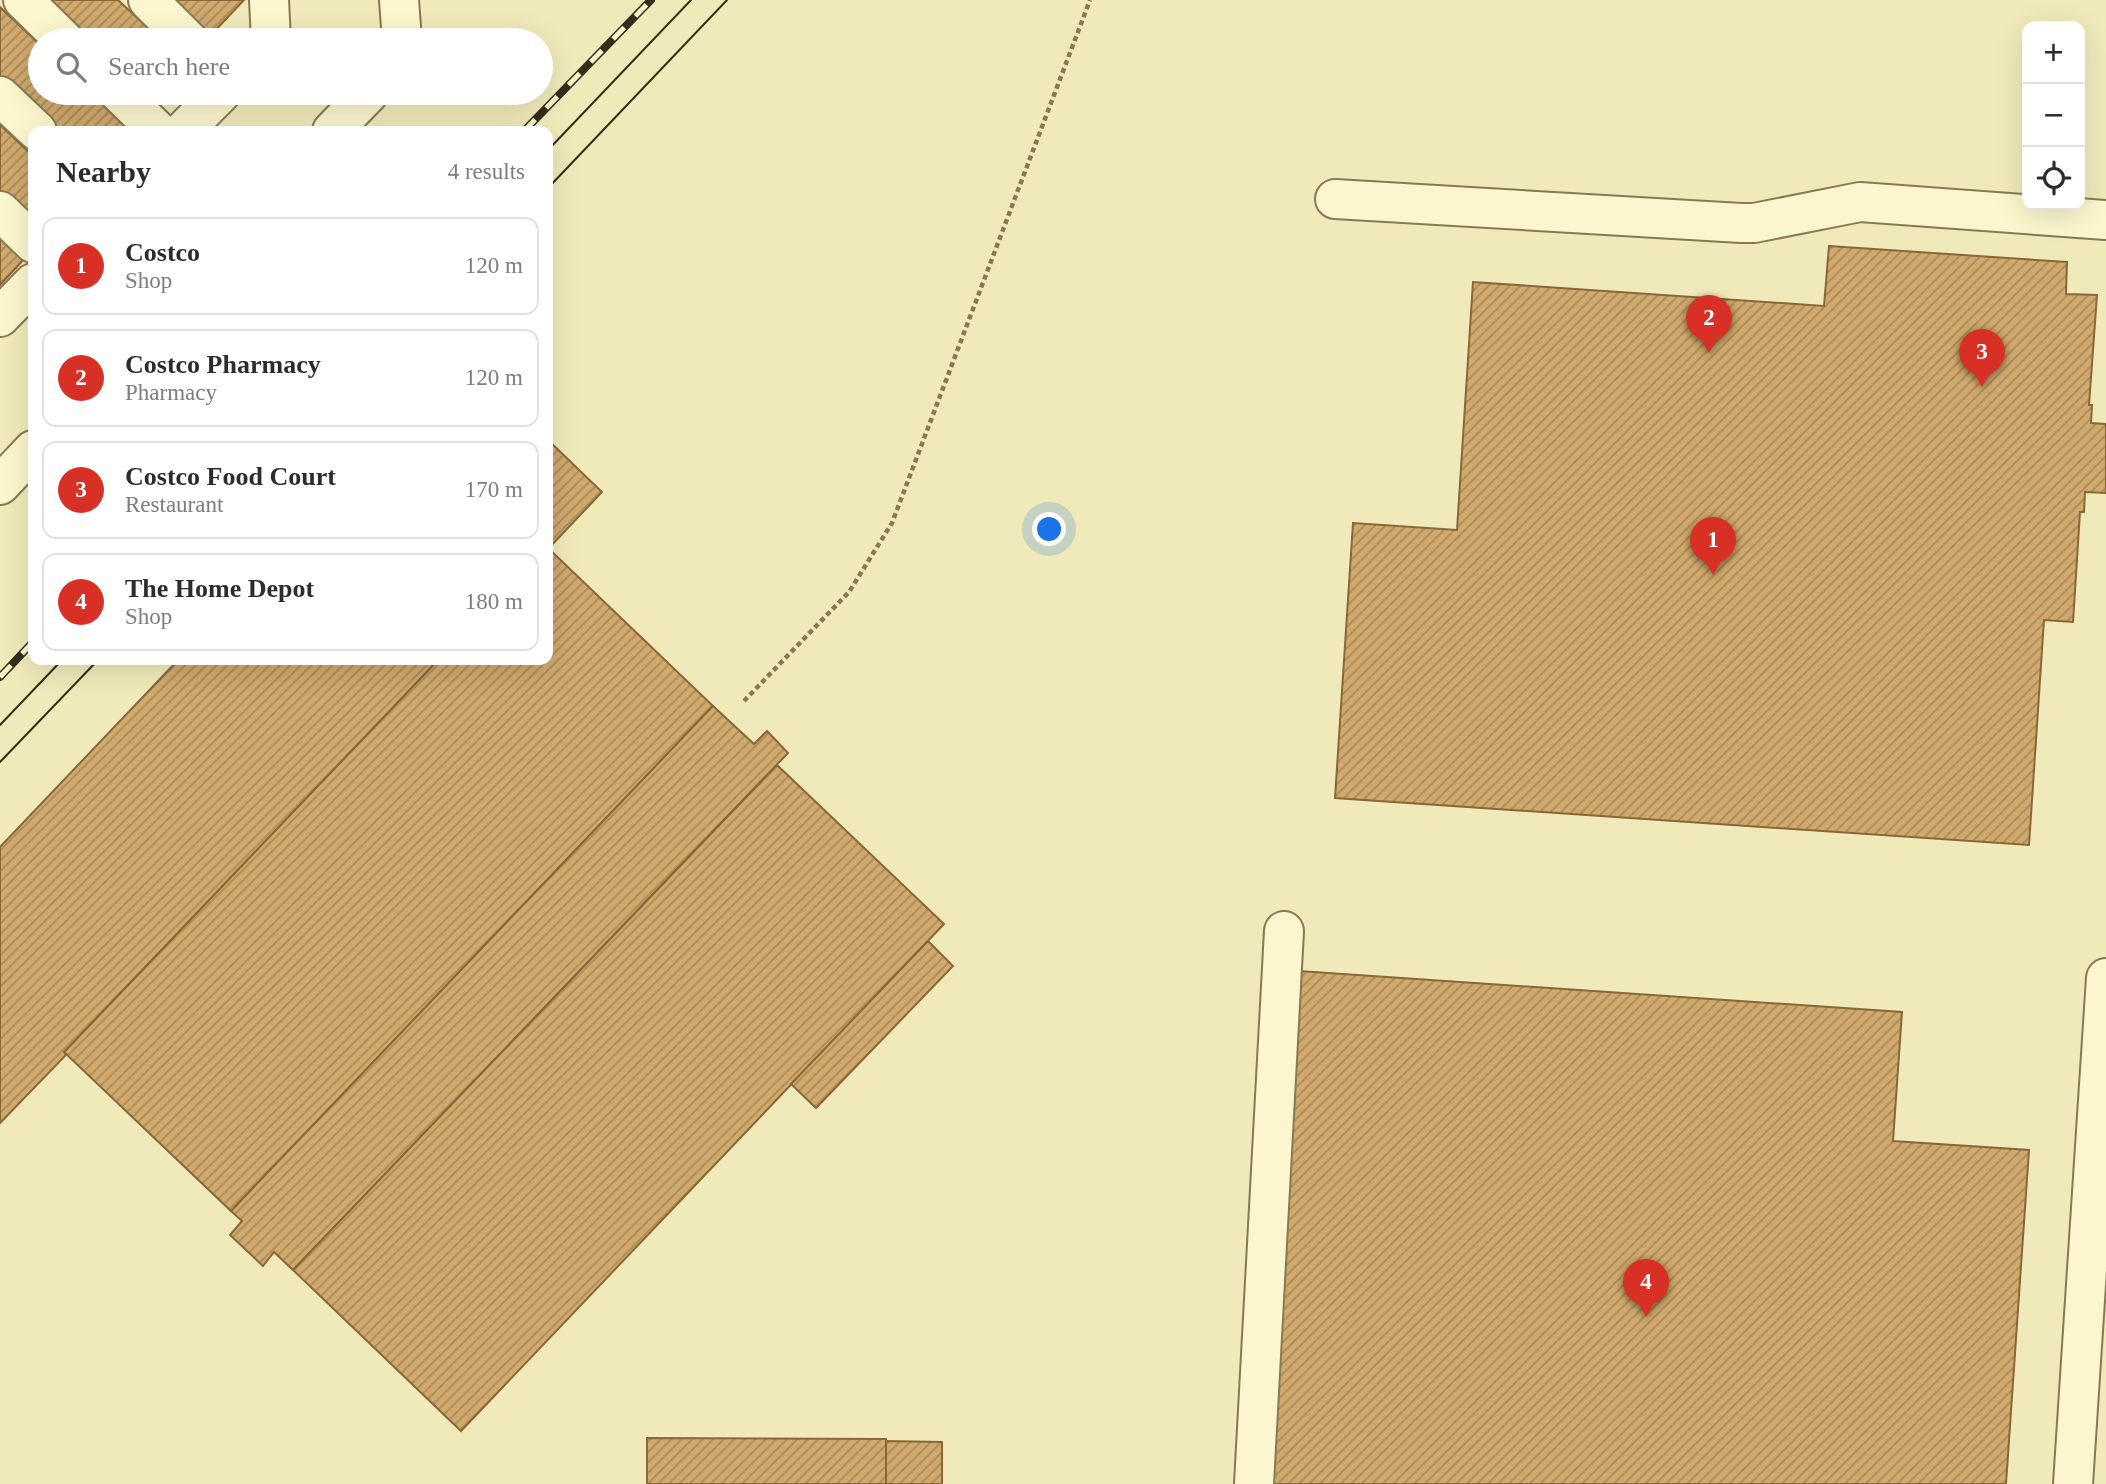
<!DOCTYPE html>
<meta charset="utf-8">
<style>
:root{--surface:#fff;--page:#f2f2f3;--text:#2b2b33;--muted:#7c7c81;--line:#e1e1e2;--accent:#d93025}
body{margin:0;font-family:"Times New Roman",serif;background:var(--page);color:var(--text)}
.controls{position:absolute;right:21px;top:21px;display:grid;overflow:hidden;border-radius:14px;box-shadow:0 7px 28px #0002}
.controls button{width:63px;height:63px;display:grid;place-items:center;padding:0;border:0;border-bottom:2px solid var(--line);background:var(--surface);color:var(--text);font:35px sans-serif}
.you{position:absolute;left:1050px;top:530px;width:24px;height:24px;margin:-18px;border:5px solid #fff;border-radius:50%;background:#1a73e8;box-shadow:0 0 0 10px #1a73e833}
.badge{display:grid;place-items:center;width:46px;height:46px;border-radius:50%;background:var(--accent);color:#fff;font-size:23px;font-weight:700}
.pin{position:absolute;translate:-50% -58px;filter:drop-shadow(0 2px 4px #0008)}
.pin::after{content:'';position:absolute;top:37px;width:24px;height:21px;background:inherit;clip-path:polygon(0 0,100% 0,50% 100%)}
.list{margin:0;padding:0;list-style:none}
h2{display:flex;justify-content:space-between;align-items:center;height:91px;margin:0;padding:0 28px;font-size:30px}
h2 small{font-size:23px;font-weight:400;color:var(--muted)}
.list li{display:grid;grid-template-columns:46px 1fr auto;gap:21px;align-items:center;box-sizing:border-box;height:98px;margin:0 14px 14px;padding:0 14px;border:2px solid var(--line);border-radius:14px}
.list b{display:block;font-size:26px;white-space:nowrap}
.list p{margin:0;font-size:23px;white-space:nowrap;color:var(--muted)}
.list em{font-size:23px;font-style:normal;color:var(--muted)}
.icon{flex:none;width:38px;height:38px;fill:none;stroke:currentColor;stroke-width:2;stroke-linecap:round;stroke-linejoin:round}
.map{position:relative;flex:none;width:2106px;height:1484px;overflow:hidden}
.search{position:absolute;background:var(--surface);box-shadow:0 7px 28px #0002;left:28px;top:28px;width:525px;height:77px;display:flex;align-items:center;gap:18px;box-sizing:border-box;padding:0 24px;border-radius:38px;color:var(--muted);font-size:26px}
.panel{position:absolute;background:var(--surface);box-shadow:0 7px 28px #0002;left:28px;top:126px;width:525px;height:539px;border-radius:14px}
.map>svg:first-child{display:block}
</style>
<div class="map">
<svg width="2106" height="1484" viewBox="0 0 2106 1484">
<defs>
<pattern id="building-hatch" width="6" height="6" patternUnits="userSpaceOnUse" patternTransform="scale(1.75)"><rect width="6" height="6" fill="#d1a96d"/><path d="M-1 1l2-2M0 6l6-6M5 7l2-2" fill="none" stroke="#aa8a59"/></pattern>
</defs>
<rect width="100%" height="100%" fill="#f0eaba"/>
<g fill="url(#building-hatch)" stroke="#886738" stroke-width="2">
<path d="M43,0H118L161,40H85Z"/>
<path d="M169,0H244L209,37Z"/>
<path d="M0,7L40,45V93H91L125,126L120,131H58L0,76Z"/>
<path d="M0,125L33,156V220L0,195Z"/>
<path d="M0,234L25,258L0,285Z"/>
<path d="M1829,246L2067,262L2066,294L2097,295L2089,405H2092L2091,423L2106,424V493L2085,492L2084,512H2080L2073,622L2044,620L2029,845L1335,798L1353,523L1457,530L1473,282L1824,306Z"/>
<path d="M548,440L602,492L548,549Z"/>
<path d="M548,548L713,706L231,1211L64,1052L438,660H548Z"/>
<path d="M178,660H438L64,1052L66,1055L0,1123V847Z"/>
<path d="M713,706L754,744L767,731L788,753L293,1270L274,1252L263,1266L230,1235L242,1221L231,1211Z"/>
<path d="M777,765L944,924L461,1431L293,1270Z"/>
<path d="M928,941L953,966L816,1108L791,1084Z"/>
<path d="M1299,971L1902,1012L1893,1141L2029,1150L2006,1484H1264Z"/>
<path d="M647,1438L886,1439V1484H647Z"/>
<path d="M886,1441L942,1442V1484H886Z"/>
</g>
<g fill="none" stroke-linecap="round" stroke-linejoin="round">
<defs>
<g id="minor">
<path d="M23,0L64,40"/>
<path d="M148,0L188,40"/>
<path d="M269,0L271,40"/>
<path d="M399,0L402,40"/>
<path d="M119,93L158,131"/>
<path d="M0,96L37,131"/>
<path d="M183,131L221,93"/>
<path d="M332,131L369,93"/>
<path d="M1335,199L1741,223H1754L1860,202L2106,220"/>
<path d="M0,211L33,243"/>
<path d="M0,317L33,283"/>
<path d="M0,485L33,450"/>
<path d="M1254,1484L1284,931"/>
<path d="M2073,1484L2106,978"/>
</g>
</defs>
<use href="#minor" stroke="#887954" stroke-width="42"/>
<path stroke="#887954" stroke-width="4.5" stroke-dasharray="5 3.5" stroke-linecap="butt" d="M744,701L849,592L892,523L1090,0"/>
<use href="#minor" stroke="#fbf6cd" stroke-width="38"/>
<g stroke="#352c1a" stroke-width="2">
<path d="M548,150L691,0"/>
<path d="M548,188L727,0"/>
<path d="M0,725L62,660"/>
<path d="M0,762L98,660"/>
</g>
<defs>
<g id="rail">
<path d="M524,131L651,0"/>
<path d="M0,677L33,642"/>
</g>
</defs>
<use href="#rail" stroke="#352c1a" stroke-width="8"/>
<use href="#rail" stroke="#f7f3ca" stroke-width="5" stroke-dasharray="16" stroke-linecap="butt"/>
</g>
</svg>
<div class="controls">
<button>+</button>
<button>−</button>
<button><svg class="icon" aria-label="locate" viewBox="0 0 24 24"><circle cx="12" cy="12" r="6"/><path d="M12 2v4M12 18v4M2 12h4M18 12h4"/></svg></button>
</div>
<div class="you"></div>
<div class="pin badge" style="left:1713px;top:575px">1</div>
<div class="pin badge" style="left:1709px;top:353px">2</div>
<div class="pin badge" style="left:1982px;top:387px">3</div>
<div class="pin badge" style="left:1646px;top:1317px">4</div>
<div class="search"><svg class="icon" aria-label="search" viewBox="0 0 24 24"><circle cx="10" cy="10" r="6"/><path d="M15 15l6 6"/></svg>Search here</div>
<section class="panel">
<h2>Nearby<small>4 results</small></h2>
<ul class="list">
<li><span class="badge">1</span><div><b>Costco</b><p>Shop</p></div><em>120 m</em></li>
<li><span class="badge">2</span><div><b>Costco Pharmacy</b><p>Pharmacy</p></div><em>120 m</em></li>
<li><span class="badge">3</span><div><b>Costco Food Court</b><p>Restaurant</p></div><em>170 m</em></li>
<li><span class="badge">4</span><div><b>The Home Depot</b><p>Shop</p></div><em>180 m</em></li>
</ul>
</section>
</div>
